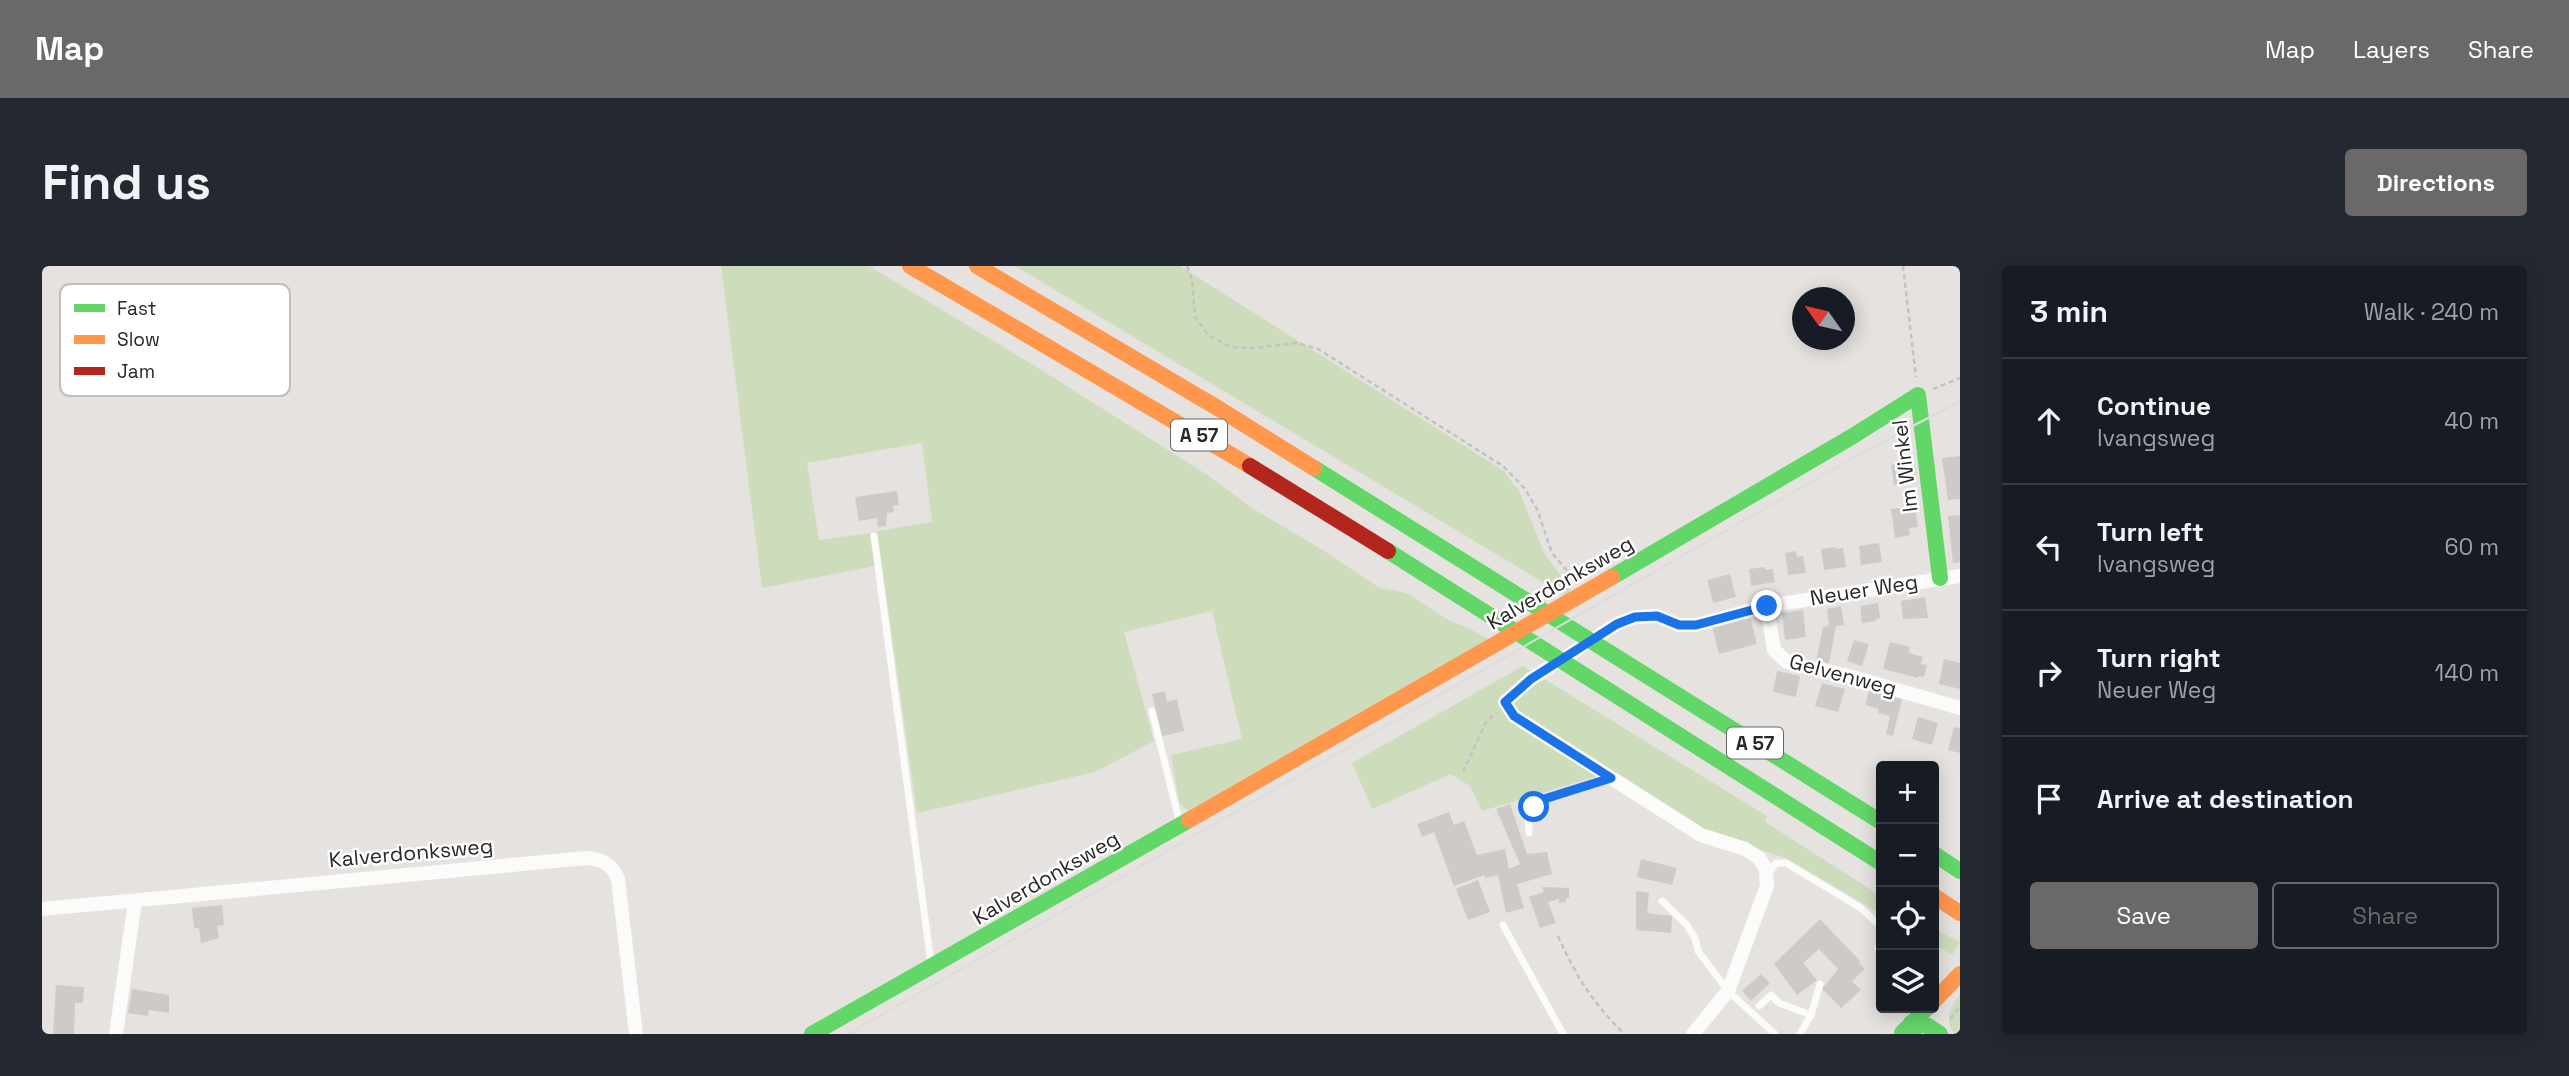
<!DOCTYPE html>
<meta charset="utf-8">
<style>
:root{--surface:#171b24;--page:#242831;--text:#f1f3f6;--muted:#9ea1a6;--line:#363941;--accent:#6a6968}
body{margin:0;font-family:"Space Grotesk",sans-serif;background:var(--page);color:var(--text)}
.controls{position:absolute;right:21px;bottom:21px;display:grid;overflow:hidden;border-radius:7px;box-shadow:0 4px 18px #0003}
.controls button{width:63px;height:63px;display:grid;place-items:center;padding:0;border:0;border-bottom:2px solid var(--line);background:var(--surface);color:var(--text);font:35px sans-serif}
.compass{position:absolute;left:1750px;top:21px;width:63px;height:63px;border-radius:50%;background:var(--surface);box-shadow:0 4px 18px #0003;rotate:304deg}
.stop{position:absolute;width:21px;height:21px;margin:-16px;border:5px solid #1a73e8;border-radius:50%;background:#fff}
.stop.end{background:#1a73e8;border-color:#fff;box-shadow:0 2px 7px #0008}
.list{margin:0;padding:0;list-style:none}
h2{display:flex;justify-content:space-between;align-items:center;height:91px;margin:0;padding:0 28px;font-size:30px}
h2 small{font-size:23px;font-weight:400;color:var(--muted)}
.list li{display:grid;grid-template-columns:46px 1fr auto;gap:21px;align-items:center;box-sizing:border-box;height:126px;padding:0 28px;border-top:2px solid var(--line)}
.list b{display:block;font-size:26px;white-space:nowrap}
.list p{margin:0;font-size:23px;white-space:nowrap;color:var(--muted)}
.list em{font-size:23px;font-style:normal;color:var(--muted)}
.actions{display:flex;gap:14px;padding:21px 28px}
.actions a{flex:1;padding:16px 0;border:2px solid var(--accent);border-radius:7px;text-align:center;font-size:24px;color:var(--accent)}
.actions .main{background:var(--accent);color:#fff}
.icon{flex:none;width:38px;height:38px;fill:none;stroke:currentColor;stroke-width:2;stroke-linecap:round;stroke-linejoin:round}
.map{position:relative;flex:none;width:1918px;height:768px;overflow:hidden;border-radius:7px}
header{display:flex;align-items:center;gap:42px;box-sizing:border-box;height:98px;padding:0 35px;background:var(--accent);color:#fff}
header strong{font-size:33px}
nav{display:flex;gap:38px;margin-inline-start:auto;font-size:24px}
.intro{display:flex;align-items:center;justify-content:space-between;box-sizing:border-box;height:168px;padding:0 42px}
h1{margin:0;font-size:49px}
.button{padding:18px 32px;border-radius:7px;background:var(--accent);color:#fff;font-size:24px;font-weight:700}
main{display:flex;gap:42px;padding:0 42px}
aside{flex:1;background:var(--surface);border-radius:7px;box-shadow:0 4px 18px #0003}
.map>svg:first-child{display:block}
</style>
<header>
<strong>Map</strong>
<nav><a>Map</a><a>Layers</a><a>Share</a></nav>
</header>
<div class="intro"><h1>Find us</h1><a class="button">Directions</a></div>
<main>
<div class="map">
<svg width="1918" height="768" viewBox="0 0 1918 768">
<rect width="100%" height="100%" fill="#e6e2df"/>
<g fill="#cdddbb">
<path d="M679,0H827L993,100L1164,208L1210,242L1279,283L1338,322L1365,327L1408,355L1425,361L1447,374L1146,545L1137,536L1129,489L1200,473L1170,345L1082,366L1112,475L1053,506L875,547L835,265L890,256L880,177L765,197L777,274L828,267L833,300L720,322Z"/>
<path d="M973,0H1138L1462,205L1477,225L1503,289L1529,323L1524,330L1514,324Z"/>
<path d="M1481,400L1725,550L1723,556L1839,630V648L1744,592L1663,567L1569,506L1440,545L1428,520L1409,508L1330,543L1310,497Z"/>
<path d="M1892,663L1918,676L1910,689L1892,678Z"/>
<path d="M1918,729V768H1913C1901,756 1908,740 1918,729Z"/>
</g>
<g fill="#cdcac8">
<path d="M1918,190V233L1906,234L1900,192Z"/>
<path d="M1871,195L1874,204V216L1852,219L1849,199Z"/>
<path d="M855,225L857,239L851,240L852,246L845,247L844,260L836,261L835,252L817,255L813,231Z"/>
<path d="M1873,240L1876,261L1867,262L1868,269L1853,272L1849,243Z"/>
<path d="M1918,249V296L1911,297L1906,250Z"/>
<path d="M1837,277L1840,296L1819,299L1817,280Z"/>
<path d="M1794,281V283L1801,282L1804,301L1782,304L1779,283Z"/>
<path d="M1754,285L1755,291L1761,290L1764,307L1746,309L1743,287Z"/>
<path d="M1723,301V304L1731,303L1733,316L1709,320L1707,303Z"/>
<path d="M1688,308L1694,331L1671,337L1665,314Z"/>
<path d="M1883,331L1886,352L1861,353L1859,335Z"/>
<path d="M1836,337L1838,352L1834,353V355L1820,357L1818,340Z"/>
<path d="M1799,340L1802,359L1794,360L1787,397L1774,395L1781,361L1787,360L1785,343Z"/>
<path d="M1761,344L1764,371L1743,374L1740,347Z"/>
<path d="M1708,350L1715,378L1677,388L1670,360Z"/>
<path d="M1812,374L1827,378L1820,400L1805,395Z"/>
<path d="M1848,376L1868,381L1867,387L1881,391L1879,398L1885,399L1882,411L1876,410V412L1841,403Z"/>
<path d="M1902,393L1918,397V423L1897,418Z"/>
<path d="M1735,405L1758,410L1754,431L1731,426Z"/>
<path d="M1780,417L1803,423L1796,446L1773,440Z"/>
<path d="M1123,425L1125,436L1135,433L1142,465L1120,470L1110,428Z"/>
<path d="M1827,425L1860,433L1851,470L1844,468L1848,450L1836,447L1837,443L1823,439Z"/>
<path d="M1876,451L1896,457L1890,479L1870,473Z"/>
<path d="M1912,461L1918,462V487L1906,484Z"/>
<path d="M1468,538L1485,588L1505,586L1510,608L1475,618L1482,642L1464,647L1456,609L1443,612L1442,609L1412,620L1392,566L1380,571L1375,558L1407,546L1412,559L1422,555L1435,589L1463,583L1467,603L1478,598L1454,543Z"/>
<path d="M1599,593L1635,602L1630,619L1595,611Z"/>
<path d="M1436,614L1448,646L1426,654L1414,623Z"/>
<path d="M1500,621L1527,622V632H1524V636L1517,637V633L1506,636L1514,657L1498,662L1487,631L1502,626Z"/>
<path d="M1594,625L1607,627L1605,647L1630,650L1629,667L1594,664Z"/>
<path d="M180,639L182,659L175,660L177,672L159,677L157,662H152L150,642Z"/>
<path d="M1778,653L1818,695L1817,697L1823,703L1810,715L1819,724L1799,742L1780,723L1796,703L1777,683L1761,697L1775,714L1755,729L1732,698Z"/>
<path d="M1719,708L1728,717L1709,735L1700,725Z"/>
<path d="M14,719L42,721L41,737H33L32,768H11Z"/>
<path d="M90,723L127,729V747L107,744L106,750L86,747Z"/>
</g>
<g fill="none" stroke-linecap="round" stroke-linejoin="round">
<g stroke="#c3c2c2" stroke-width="2.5" stroke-dasharray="5 3.5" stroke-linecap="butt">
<path d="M1145,0L1150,14L1153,51L1167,70L1189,81L1212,82L1255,77L1276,83L1461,200L1483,223L1495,243L1510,287L1532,313"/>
<path d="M1861,0L1874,111"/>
<path d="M1891,123L1918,112"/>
<path d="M1421,506L1443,458L1454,446"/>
<path d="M1516,670C1535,712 1549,734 1582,768"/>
<path d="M1908,753L1918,741"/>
</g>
<g stroke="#fbfbfa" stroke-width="7">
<path d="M832,270L889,697"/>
<path d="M1110,445L1137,554"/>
<path d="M1487,567L1486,550L1499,534L1569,512"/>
<path d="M1727,607L1734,597H1744L1819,642L1839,661"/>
<path d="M1620,635L1644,658L1653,672L1656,685L1686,725L1733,768"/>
<path d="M1461,659L1521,768"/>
<path d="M1836,682L1839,675"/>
<path d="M1717,740L1729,729L1737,737L1769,749"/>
<path d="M1758,768L1769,749L1778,718"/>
</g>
<g stroke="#fbfbfa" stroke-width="14">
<path d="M1725,340L1732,384L1745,396L1807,410L1918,442"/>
<path d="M0,643L545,592C561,594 570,598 576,613L594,768"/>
<path d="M74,768L93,635"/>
<path d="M1651,768L1686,725L1725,620L1724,603L1716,591L1703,583L1659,569L1472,450L1463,436L1489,413L1575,358L1593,351L1615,350L1637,359H1654L1725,340L1918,310"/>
</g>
<g stroke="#63d668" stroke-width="16">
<path d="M1272,202L1839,556"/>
<path d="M1346,285L1839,597"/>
<path d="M1570,311L1811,170L1876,129L1898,312"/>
<path d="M1892,588L1918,605"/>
<path d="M1860,767L1885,742"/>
<path d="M770,768L1147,554"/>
<path d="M1871,768L1869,757L1886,760L1898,768"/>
</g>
<g stroke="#ff974d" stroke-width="16">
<path d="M868,0L1208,200"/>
<path d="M935,0L1179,144L1272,202"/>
<path d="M1147,554L1570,311"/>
<path d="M1892,630L1918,647"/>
<path d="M1892,735L1918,708"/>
</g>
<path stroke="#b3261e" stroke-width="16" d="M1208,200L1346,285"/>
<path stroke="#ddd" stroke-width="2" d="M806,768L1809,193L1918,135"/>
</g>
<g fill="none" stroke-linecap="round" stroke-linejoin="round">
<path stroke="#1a73e8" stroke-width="9" d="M1492,541L1499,534L1569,512L1472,450L1463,436L1489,413L1575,358L1593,351L1615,350L1637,359H1654L1725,340"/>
</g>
<g text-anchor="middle" stroke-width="5" stroke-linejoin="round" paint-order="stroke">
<g fill="#fff" stroke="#686868" stroke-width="2">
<rect x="1129" y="153.5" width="56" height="31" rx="5"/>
<rect x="1685" y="461.5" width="56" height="31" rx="5"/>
</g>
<g font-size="19" font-weight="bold" fill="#282828">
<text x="1157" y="176">A 57</text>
<text x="1713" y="484">A 57</text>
</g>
<g font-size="21" fill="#282828" stroke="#fff">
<text transform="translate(1863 200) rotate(-97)" y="7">Im Winkel</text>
<text transform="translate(1518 317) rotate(-30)" y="7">Kalverdonksweg</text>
<text transform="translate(1822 324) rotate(-9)" y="7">Neuer Weg</text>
<text transform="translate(1801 409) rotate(15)" y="7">Gelvenweg</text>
<text transform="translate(369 587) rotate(-5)" y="7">Kalverdonksweg</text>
<text transform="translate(1004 612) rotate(-30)" y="7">Kalverdonksweg</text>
</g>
</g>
<rect x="18" y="18" width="230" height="112" rx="10" fill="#fff" stroke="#bebebe" stroke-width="2"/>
<rect x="32" y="38" width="31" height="8" fill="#63d668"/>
<rect x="32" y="69" width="31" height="9" fill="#ff974d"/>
<rect x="32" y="101" width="31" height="8" fill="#b3261e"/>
<g font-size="19" fill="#282828">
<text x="75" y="49">Fast</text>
<text x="75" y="80">Slow</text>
<text x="75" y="112">Jam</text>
</g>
</svg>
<div class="controls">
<button>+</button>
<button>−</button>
<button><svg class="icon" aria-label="locate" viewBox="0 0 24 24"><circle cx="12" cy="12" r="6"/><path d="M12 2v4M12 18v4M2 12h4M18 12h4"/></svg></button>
<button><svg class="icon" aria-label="layers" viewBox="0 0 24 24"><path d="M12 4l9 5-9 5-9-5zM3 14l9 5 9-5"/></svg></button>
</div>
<svg class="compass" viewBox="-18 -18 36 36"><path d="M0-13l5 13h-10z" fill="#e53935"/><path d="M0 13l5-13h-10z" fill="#9ea1a6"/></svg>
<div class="stop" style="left:1492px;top:541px"></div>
<div class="stop end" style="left:1725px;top:340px"></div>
</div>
<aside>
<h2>3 min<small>Walk · 240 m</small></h2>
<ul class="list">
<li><svg class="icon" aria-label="ahead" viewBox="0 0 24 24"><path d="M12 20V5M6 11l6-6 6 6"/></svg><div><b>Continue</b><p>Ivangsweg</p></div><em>40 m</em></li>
<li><svg class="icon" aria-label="left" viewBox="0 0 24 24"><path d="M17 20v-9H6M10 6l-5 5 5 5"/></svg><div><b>Turn left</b><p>Ivangsweg</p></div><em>60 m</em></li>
<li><svg class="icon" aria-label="right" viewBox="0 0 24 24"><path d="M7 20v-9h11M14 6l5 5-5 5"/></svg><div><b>Turn right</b><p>Neuer Weg</p></div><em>140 m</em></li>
<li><svg class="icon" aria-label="arrive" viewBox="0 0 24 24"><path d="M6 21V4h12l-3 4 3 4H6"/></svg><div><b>Arrive at destination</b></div></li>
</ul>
<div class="actions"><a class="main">Save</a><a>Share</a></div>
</aside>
</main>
